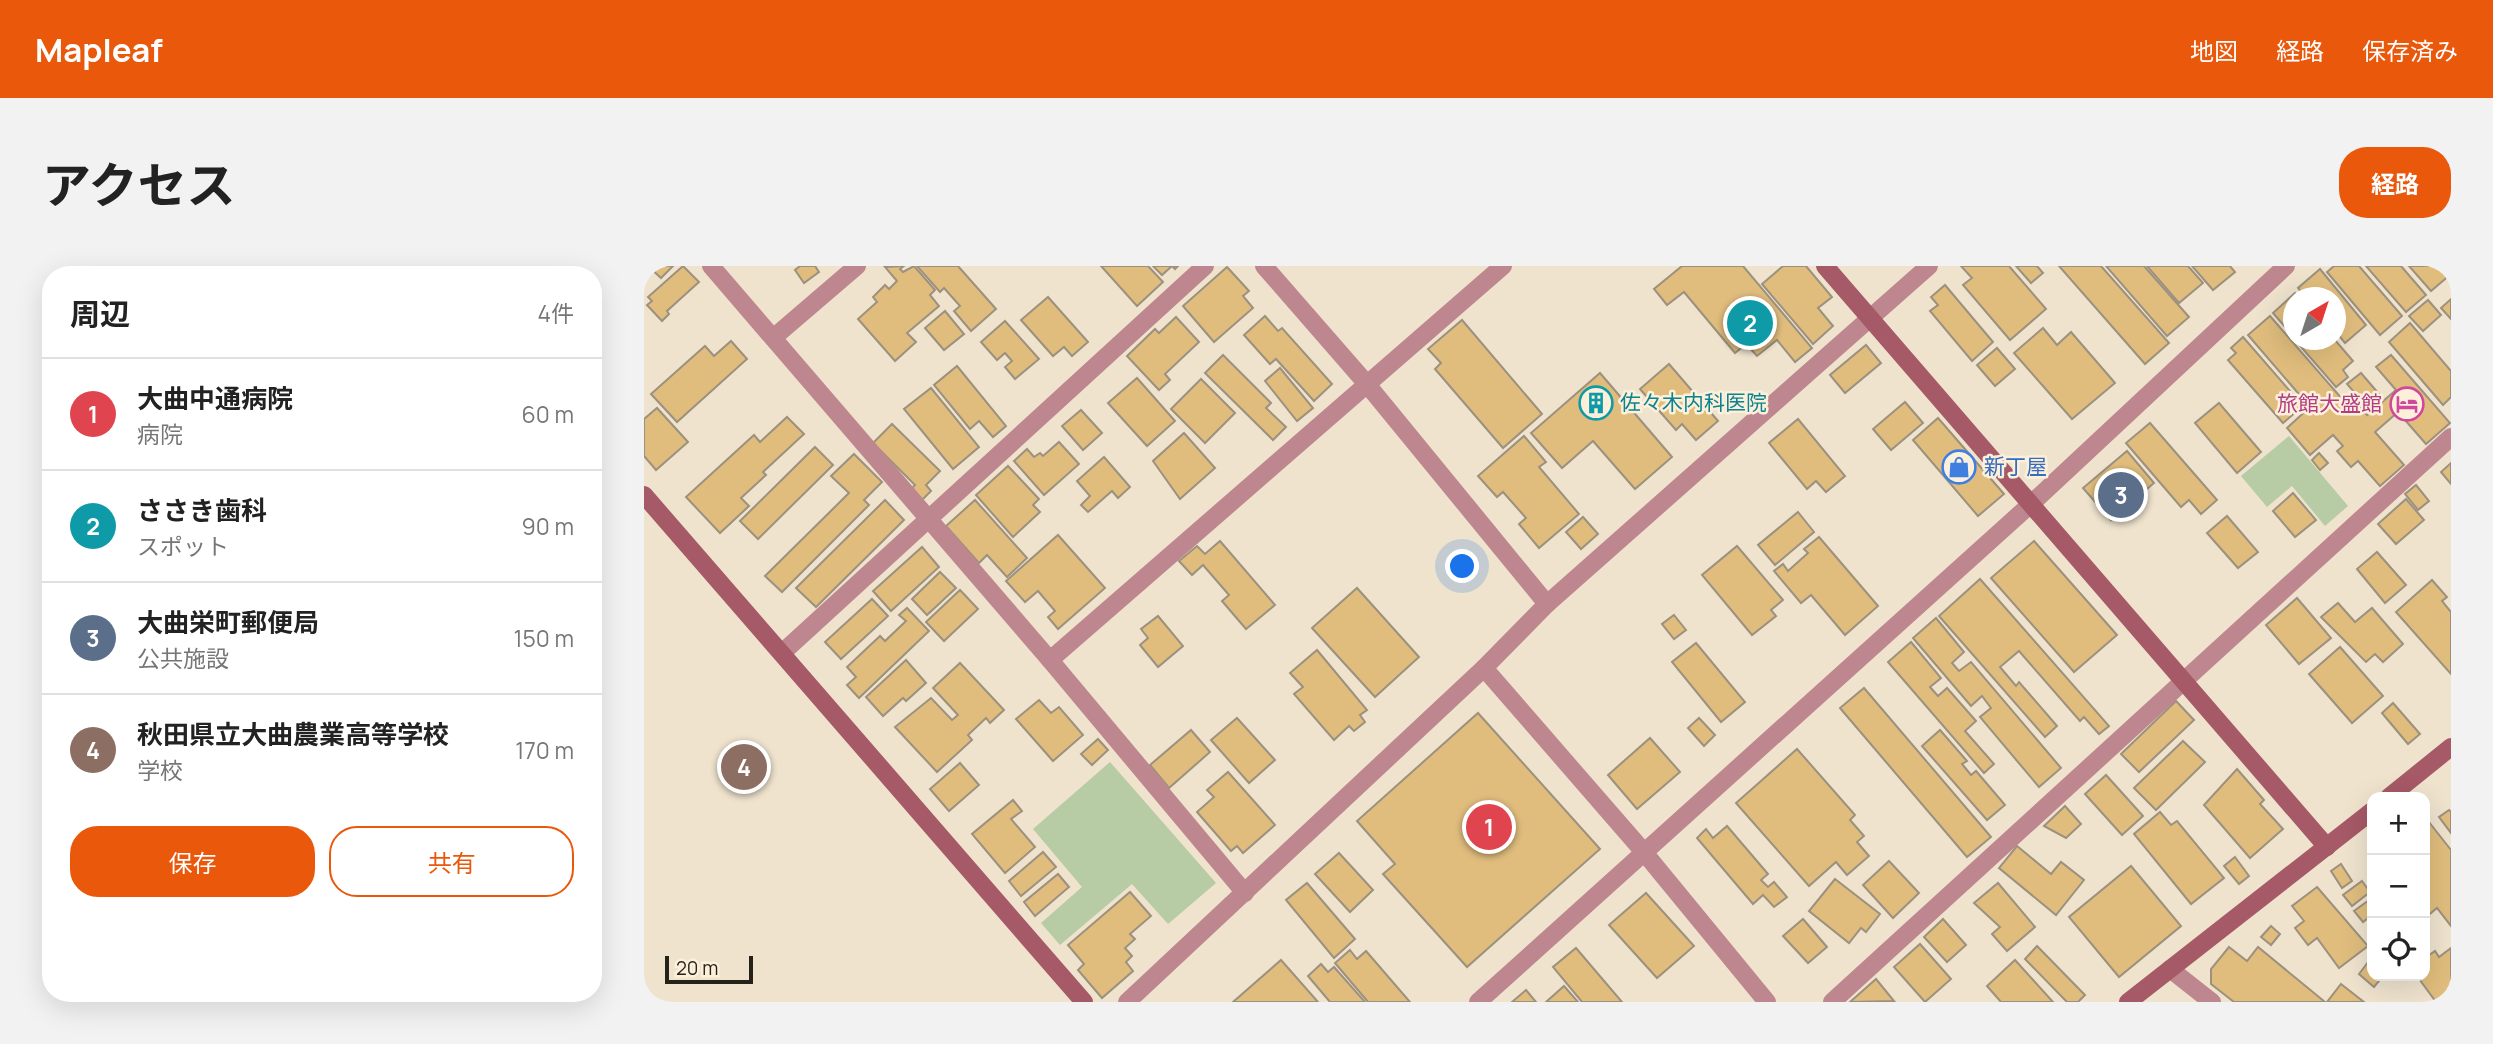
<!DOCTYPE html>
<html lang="ja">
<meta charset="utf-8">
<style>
:root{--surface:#fff;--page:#f2f2f2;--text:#222;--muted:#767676;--line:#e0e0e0;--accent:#ea580c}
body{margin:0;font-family:Manrope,"Noto Sans JP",sans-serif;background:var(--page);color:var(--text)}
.controls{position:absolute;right:21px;bottom:21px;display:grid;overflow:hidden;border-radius:14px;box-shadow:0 7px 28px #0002}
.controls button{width:63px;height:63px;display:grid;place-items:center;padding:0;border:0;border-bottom:2px solid var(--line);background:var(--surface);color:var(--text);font:35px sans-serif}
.compass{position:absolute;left:1639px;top:21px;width:63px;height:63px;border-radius:50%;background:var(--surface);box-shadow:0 7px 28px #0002;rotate:39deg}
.scale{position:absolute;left:21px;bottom:18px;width:88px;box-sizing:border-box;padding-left:7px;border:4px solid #26221a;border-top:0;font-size:19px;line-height:24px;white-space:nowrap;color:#26221a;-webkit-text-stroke:5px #fcf0db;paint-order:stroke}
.you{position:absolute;left:819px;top:301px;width:24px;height:24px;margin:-18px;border:5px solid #fff;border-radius:50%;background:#1a73e8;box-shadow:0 0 0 10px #1a73e833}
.badge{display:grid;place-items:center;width:46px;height:46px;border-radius:50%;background:var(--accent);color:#fff;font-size:23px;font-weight:700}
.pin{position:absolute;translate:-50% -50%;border:4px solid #fff;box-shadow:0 2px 7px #0006}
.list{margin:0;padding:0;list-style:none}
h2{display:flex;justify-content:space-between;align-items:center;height:91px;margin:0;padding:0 28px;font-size:30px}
h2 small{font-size:23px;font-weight:400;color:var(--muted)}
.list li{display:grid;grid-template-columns:46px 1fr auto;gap:21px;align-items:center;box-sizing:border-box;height:112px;padding:0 28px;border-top:2px solid var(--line)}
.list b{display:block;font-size:26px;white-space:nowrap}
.list p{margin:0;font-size:23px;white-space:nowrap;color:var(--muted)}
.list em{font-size:23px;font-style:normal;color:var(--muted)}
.actions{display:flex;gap:14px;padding:21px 28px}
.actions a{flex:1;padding:16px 0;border:2px solid var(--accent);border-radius:28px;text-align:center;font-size:24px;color:var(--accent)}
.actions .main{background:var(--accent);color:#fff}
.icon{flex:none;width:38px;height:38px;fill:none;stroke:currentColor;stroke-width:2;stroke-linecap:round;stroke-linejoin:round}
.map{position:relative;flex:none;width:1807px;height:736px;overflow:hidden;border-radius:28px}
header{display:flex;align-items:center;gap:42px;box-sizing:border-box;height:98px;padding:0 35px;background:var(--accent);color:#fff}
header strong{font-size:33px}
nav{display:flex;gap:38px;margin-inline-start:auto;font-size:24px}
.intro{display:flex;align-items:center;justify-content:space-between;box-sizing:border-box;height:168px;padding:0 42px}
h1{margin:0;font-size:49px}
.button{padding:18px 32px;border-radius:28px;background:var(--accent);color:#fff;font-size:24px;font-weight:700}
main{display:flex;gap:42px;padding:0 42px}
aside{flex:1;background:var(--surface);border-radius:28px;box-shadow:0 7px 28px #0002}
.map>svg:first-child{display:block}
</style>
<header>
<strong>Mapleaf</strong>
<nav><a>地図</a><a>経路</a><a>保存済み</a></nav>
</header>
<div class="intro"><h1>アクセス</h1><a class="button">経路</a></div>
<main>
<aside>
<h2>周辺<small>4件</small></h2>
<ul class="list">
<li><span class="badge" style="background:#e0444e">1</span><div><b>大曲中通病院</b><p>病院</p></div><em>60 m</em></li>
<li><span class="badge" style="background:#0f9aa8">2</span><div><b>ささき歯科</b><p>スポット</p></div><em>90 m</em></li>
<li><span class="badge" style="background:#5c6f8a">3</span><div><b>大曲栄町郵便局</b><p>公共施設</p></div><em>150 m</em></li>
<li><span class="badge" style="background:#8d6e63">4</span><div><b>秋田県立大曲農業高等学校</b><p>学校</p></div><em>170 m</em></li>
</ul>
<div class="actions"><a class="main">保存</a><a>共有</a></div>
</aside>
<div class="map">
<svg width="1807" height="736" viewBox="0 0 1807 736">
<rect width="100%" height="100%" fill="#efe3ce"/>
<g fill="#b7cba4">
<path d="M1645,170L1704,240L1681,260L1648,220L1623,241L1597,210Z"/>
<path d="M466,496L572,617L524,658L488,618L416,679L397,657L438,621L389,563Z"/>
</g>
<g fill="#e0bd7d" stroke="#9c917e" stroke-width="2">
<path d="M4,0H29L17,12Z"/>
<path d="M39,0L55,16L23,45L25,48L18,55L3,39L8,35L4,31Z"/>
<path d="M156,0H171L175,6L160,17L151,4Z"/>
<path d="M260,0L256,3L259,6L270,0L291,24L286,29L295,40L263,67L272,76L251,95L214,53L233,36L229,31L241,19L245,23L253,15L241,1Z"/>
<path d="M273,0H314L352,43L327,65L310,45L316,40L300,22L296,26Z"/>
<path d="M457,0H504L519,16L493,40Z"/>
<path d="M509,0H534L531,3L528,0L518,9Z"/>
<path d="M1038,0H1099L1168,82L1151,96L1133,74L1113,90L1102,78L1091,87L1040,26L1023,39L1010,23Z"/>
<path d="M1139,0H1162L1188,31L1174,42L1189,60L1169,78L1118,18Z"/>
<path d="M1317,0H1365L1402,43L1366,74L1319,19L1328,12Z"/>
<path d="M1372,0H1393L1399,7L1387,17Z"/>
<path d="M1415,0H1457L1525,77L1501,98Z"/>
<path d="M1462,0H1500L1545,51L1523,70Z"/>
<path d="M1503,0H1544L1559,17L1535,37Z"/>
<path d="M1548,0H1586L1591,6L1569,24Z"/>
<path d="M1690,0H1715L1758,50L1736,69L1683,6Z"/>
<path d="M1722,0H1757L1782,29L1762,46Z"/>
<path d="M1765,0H1800L1807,8L1787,25Z"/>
<path d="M583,1L605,25L599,30L609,42L570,76L539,40Z"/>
<path d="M1676,3L1722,59L1701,77L1692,66V32H1662L1654,22Z"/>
<path d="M1301,19L1349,76L1328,95L1286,45L1294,39L1287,31Z"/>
<path d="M1651,27L1655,32H1650V71L1629,47Z"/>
<path d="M404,31L444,76L428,90L420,81L409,90L377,54Z"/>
<path d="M1807,33V53L1797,42Z"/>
<path d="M1784,34L1797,49L1779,65L1765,50Z"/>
<path d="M301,45L320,68L300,84L281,62Z"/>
<path d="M621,50L634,65L638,62L688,118L670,135L632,93L626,98L600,69Z"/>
<path d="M1626,50L1699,134L1705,128L1723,149L1752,124L1732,101L1747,89L1806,157L1782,178L1754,146L1731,166L1760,199L1736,220L1714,195L1707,201L1693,185L1699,180L1689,169L1666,189L1643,162L1666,141L1604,69Z"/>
<path d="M532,51L555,76L521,108L526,114L515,124L483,90L511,63L515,67Z"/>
<path d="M818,54L898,148L859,182L791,103L797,97L784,83Z"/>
<path d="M361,55L395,93L371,113L361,101L368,95L361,87L353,94L337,76Z"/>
<path d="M1766,57L1807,105V131L1799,139L1745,76Z"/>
<path d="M1399,62L1413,79L1427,66L1471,117L1428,153L1370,87Z"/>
<path d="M1599,71L1659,140L1639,157L1584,94L1592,87L1587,82Z"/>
<path d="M1651,74H1691L1709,95L1699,104L1704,111L1692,121Z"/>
<path d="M87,75L103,93L33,156L7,128L61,80L70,90Z"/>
<path d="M1222,79L1237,97L1201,127L1186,109Z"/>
<path d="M1353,82L1371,103L1351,120L1333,99Z"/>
<path d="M579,89L627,137L622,142L642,161L629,174L561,107Z"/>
<path d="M1025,98L1074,155L1052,174L1038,158L1032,164L996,123Z"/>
<path d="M313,100L362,160L349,171L335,155L326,163L290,119Z"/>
<path d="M636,102L669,142L653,155L621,115Z"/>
<path d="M956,107L1028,191L991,223L949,175L918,202L887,167Z"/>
<path d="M1717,107L1735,128L1722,140L1703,118Z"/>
<path d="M493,112L531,155L503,180L464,137Z"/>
<path d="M557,113L591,147L561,177L527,143Z"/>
<path d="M287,122L335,181L309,203L260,143Z"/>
<path d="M1261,136L1279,157L1247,184L1229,163Z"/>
<path d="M1575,137L1617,186L1593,207L1551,157Z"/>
<path d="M13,142L44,176L12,204L0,190V153Z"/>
<path d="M437,144L458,167L439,184L418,160Z"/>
<path d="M143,151L160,168L119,206L122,209L97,232L105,240L76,267L42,231L110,169L116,176Z"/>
<path d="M1294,152L1360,228L1334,250L1269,174Z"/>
<path d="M1154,153L1201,210L1182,226L1172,215L1163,223L1125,177Z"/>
<path d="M1506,157L1573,234L1557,248L1545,234L1537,241L1482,177Z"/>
<path d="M248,158L296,205L282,219L287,225L277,235L266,224L271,219L229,177Z"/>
<path d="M540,167L571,202L536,233L509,195Z"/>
<path d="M880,170L902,196L895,201L935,248L895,282L875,258L882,252L859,226L853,231L834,210Z"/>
<path d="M415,176L435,198L400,229L370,195L383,183L390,191L396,187L399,190Z"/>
<path d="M171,181L189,199L114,273L96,255Z"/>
<path d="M1483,185L1510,217L1467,254L1439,222Z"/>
<path d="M1675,187L1684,197L1676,204L1668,194Z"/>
<path d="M210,188L238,216L220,234L225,239L138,326L121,310L205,227L187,210Z"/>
<path d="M460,191L486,221L474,232L468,225L444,246L437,239L446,230L433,215Z"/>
<path d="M1807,197V218L1797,206Z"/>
<path d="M364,200L395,233L389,239L396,246L369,271L332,229Z"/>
<path d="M1772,219L1785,235L1774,244L1761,228Z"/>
<path d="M1649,227L1672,254L1651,271L1629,245Z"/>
<path d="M1762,233L1780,254L1752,278L1734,258Z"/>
<path d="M241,234L260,254L172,341L152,322Z"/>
<path d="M331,234L383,292L363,311L343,289L335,297L302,260Z"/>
<path d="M1154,246L1170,266L1131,299L1114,279Z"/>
<path d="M1583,250L1614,286L1594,302L1563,267Z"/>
<path d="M939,251L954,268L937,283L922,266Z"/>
<path d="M414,269L461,322L414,363L404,351L411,345L394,325L381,336L362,315Z"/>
<path d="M1175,271L1234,340L1201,369L1167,329L1157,337L1130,305L1139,298L1144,305L1164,287L1160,283Z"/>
<path d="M576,275L631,339L602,363L578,335L585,329L559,299L548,309L535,295L553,280L561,288Z"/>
<path d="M1390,275L1473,369L1430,406L1347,312Z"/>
<path d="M1093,280L1139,334L1127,344L1132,350L1108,369L1058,309Z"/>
<path d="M278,281L295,301L247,345L229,325Z"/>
<path d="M1733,286L1762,319L1741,337L1713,303Z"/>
<path d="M296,306L312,322L283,349L268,333Z"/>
<path d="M1336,313L1465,460L1455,468L1440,451L1436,455L1375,385L1356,401L1372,420L1375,416L1413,460L1401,471L1295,350Z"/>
<path d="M1788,314L1803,331L1798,335L1807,346V408L1752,346Z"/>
<path d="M713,322L775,391L731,431L668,362Z"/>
<path d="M316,324L334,343L300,375L282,356Z"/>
<path d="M1653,332L1687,372L1655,398L1622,359Z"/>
<path d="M228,333L244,350L197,393L181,376Z"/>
<path d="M1694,337L1711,356L1728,342L1759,378L1739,396L1731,388L1722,396L1677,351Z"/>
<path d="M263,342L285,365L215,432L203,419L212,411L203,401L236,370L241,375L262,355L255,349Z"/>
<path d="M1030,349L1042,364L1030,373L1018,358Z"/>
<path d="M514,350L539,380L514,401L496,379L504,372L497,363Z"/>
<path d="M1292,352L1320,386L1308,397L1315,405L1327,396L1417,502L1395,521L1336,451L1347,442L1338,430L1327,440L1269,372Z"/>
<path d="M1267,376L1297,412L1286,421L1294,430L1303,422L1332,455L1321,465L1350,498L1340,507L1244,396Z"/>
<path d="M1052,377L1101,436L1077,456L1028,396Z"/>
<path d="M1696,381L1739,430L1708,457L1665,408Z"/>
<path d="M673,384L723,444L716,449L721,456L710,465L705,460L690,474L650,428L659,421L646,407Z"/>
<path d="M262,394L282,417L262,435L259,432L239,450L222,431Z"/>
<path d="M316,397L360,444L346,457L342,452L324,469L328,474L293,506L251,461L287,432L308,454L314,449L289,422Z"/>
<path d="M1220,422L1347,571L1323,591L1196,442Z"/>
<path d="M395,434L407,447L415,441L439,469L409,495L372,453Z"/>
<path d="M1532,435L1550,454L1495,506L1477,488Z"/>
<path d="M1749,437L1776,468L1764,478L1738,447Z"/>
<path d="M834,447L956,583L823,701L739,608L751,598L713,555Z"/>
<path d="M593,452L631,494L605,517L567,474Z"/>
<path d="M1055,452L1071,469L1060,480L1044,462Z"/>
<path d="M547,464L566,486L525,522L506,499Z"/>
<path d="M1296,464L1323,495L1318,498L1327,509L1332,505L1361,539L1343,554L1278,480Z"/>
<path d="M1006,472L1036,506L993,543L964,509Z"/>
<path d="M454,473L464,484L448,499L437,488Z"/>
<path d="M1539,475L1561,496L1512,544L1490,522Z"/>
<path d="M1153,483L1211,549L1206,554L1220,570L1213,576L1225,590L1203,609L1192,596L1165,620L1092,537Z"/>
<path d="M316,497L335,519L305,545L286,523Z"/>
<path d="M1593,503L1620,534L1616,538L1639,563L1606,592L1560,539Z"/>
<path d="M584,506L631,559L599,587L593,580L587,585L553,546L570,531L563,524Z"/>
<path d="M1462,509L1499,550L1478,569L1441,528Z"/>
<path d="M369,534L378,545L367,553L391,581L361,607L328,568Z"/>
<path d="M1421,540L1437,558L1422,572L1400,560Z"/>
<path d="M1805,544L1807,546V567L1795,551Z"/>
<path d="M1516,546L1527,559L1533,555L1580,612L1547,638L1490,568Z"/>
<path d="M1781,551L1807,584V660L1793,642L1781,652Z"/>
<path d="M1083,560L1124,608L1117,614L1124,621L1130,616L1143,631L1130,641L1119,629L1109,638L1053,572L1062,563L1069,572Z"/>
<path d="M1373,580L1407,608L1417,596L1440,614L1412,649L1355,602Z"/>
<path d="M399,586L412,601L377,630L365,615Z"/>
<path d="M695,587L729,624L706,646L671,608Z"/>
<path d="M1591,591L1605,610L1595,618L1580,600Z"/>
<path d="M1245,595L1275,627L1249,652L1219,619Z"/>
<path d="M1697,598L1708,615L1698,622L1687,605Z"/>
<path d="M1487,600L1537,660L1475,711L1425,651Z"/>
<path d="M414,608L425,621L391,650L380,636Z"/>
<path d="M1191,613L1236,648L1222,666L1217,662L1205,677L1165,645Z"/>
<path d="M1718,615L1726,626L1708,640L1699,629Z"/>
<path d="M663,617L711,673L690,692L642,634Z"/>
<path d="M1354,617L1391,661L1363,685L1348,668L1356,661L1330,637Z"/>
<path d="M1673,621L1724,680L1695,702L1673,672L1664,679L1651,662L1660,655L1648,640Z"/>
<path d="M486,626L507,650L486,668L491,673L481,682L488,690L482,696L489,705L458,732L434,704L440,698L424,679Z"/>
<path d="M1002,627L1050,680L1013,712L965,659Z"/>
<path d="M1728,632V649L1719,656L1710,645Z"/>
<path d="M1159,653L1183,681L1164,697L1139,670Z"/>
<path d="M1299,653L1322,679L1303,696L1280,671Z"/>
<path d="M1627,660L1636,668L1627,679L1617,671Z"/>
<path d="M1276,678L1307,713L1281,736L1250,701Z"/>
<path d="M1393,680L1441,729L1434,736H1423L1381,693Z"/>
<path d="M1585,681L1603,695L1614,681L1681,736H1590L1567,718V703Z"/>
<path d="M932,682L978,736H938L909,701Z"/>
<path d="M1807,682V725L1792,736L1773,710H1781V692L1791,685L1795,691Z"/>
<path d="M706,684L713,693L722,685L766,736H724L691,697Z"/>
<path d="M1728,691V710H1739L1730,721L1715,708Z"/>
<path d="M637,694L674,736H589Z"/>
<path d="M1371,694L1409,736H1357L1343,720Z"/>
<path d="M677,698L684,706L690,701L721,736H686L664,710Z"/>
<path d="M1232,713L1250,735L1206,736Z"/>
<path d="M1697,718L1720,736H1683Z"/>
<path d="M920,720L934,736H902Z"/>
<path d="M882,724L892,736H868Z"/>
</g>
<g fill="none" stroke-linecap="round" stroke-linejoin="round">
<g stroke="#be878f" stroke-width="18">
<path d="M67,0L406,394L601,627"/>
<path d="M620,0L722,117L903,338"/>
<path d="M129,72L213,0"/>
<path d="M138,387L561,0"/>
<path d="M406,394L859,0"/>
<path d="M840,402L999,585L1123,736"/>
<path d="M1526,703L1568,736"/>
<path d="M483,736L840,402L903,338L1285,0"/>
<path d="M834,736L1388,237L1642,0"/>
<path d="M1188,736L1807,171"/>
</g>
<g stroke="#a65967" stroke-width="18">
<path d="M1181,0L1683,581"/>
<path d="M0,229L440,736"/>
<path d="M1745,531L1807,481"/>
<path d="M1484,736L1728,545"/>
</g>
</g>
<defs>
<symbol id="building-ring" viewBox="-11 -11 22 22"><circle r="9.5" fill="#fcf0db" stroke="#0f9aa8" stroke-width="1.5"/><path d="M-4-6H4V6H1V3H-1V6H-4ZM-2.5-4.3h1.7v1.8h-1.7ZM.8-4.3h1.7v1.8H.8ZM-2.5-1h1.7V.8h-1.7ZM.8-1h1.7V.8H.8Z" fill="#0f9aa8"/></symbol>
<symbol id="hotel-ring" viewBox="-11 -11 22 22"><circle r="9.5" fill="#fcf0db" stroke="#d1479c" stroke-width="1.5"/><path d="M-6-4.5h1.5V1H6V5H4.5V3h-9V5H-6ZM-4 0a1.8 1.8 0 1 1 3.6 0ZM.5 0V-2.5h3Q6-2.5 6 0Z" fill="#d1479c"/></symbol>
<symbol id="shop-ring" viewBox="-11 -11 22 22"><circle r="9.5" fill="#fcf0db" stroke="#3f7fe0" stroke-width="1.5"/><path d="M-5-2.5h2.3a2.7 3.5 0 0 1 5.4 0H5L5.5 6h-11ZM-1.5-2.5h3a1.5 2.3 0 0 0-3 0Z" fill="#3f7fe0"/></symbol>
</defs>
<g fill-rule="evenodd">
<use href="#building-ring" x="933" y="118" width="38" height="38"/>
<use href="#hotel-ring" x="1744" y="119" width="38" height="38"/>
<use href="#shop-ring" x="1296" y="182" width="38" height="38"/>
</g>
<g text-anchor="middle" stroke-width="5" stroke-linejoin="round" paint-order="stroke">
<g font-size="21" fill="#0d838f" stroke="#fcf0db" text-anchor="start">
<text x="976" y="144">佐々木内科医院</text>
</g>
<g font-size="21" fill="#b23c85" stroke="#fcf0db" text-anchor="end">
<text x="1738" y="145">旅館大盛館</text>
</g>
<g font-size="21" fill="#366cbe" stroke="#fcf0db" text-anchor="start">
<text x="1340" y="208">新丁屋</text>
</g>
</g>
</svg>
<div class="controls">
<button>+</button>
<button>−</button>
<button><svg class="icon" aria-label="locate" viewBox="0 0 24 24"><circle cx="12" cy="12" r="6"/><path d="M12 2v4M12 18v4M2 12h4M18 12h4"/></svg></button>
</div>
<svg class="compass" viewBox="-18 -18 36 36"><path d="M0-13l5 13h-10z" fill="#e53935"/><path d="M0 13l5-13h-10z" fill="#767676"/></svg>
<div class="scale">20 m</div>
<div class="you"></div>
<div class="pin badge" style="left:845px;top:561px;background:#e0444e">1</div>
<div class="pin badge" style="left:1106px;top:57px;background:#0f9aa8">2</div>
<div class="pin badge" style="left:1477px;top:229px;background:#5c6f8a">3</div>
<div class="pin badge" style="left:100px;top:501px;background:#8d6e63">4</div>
</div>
</main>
